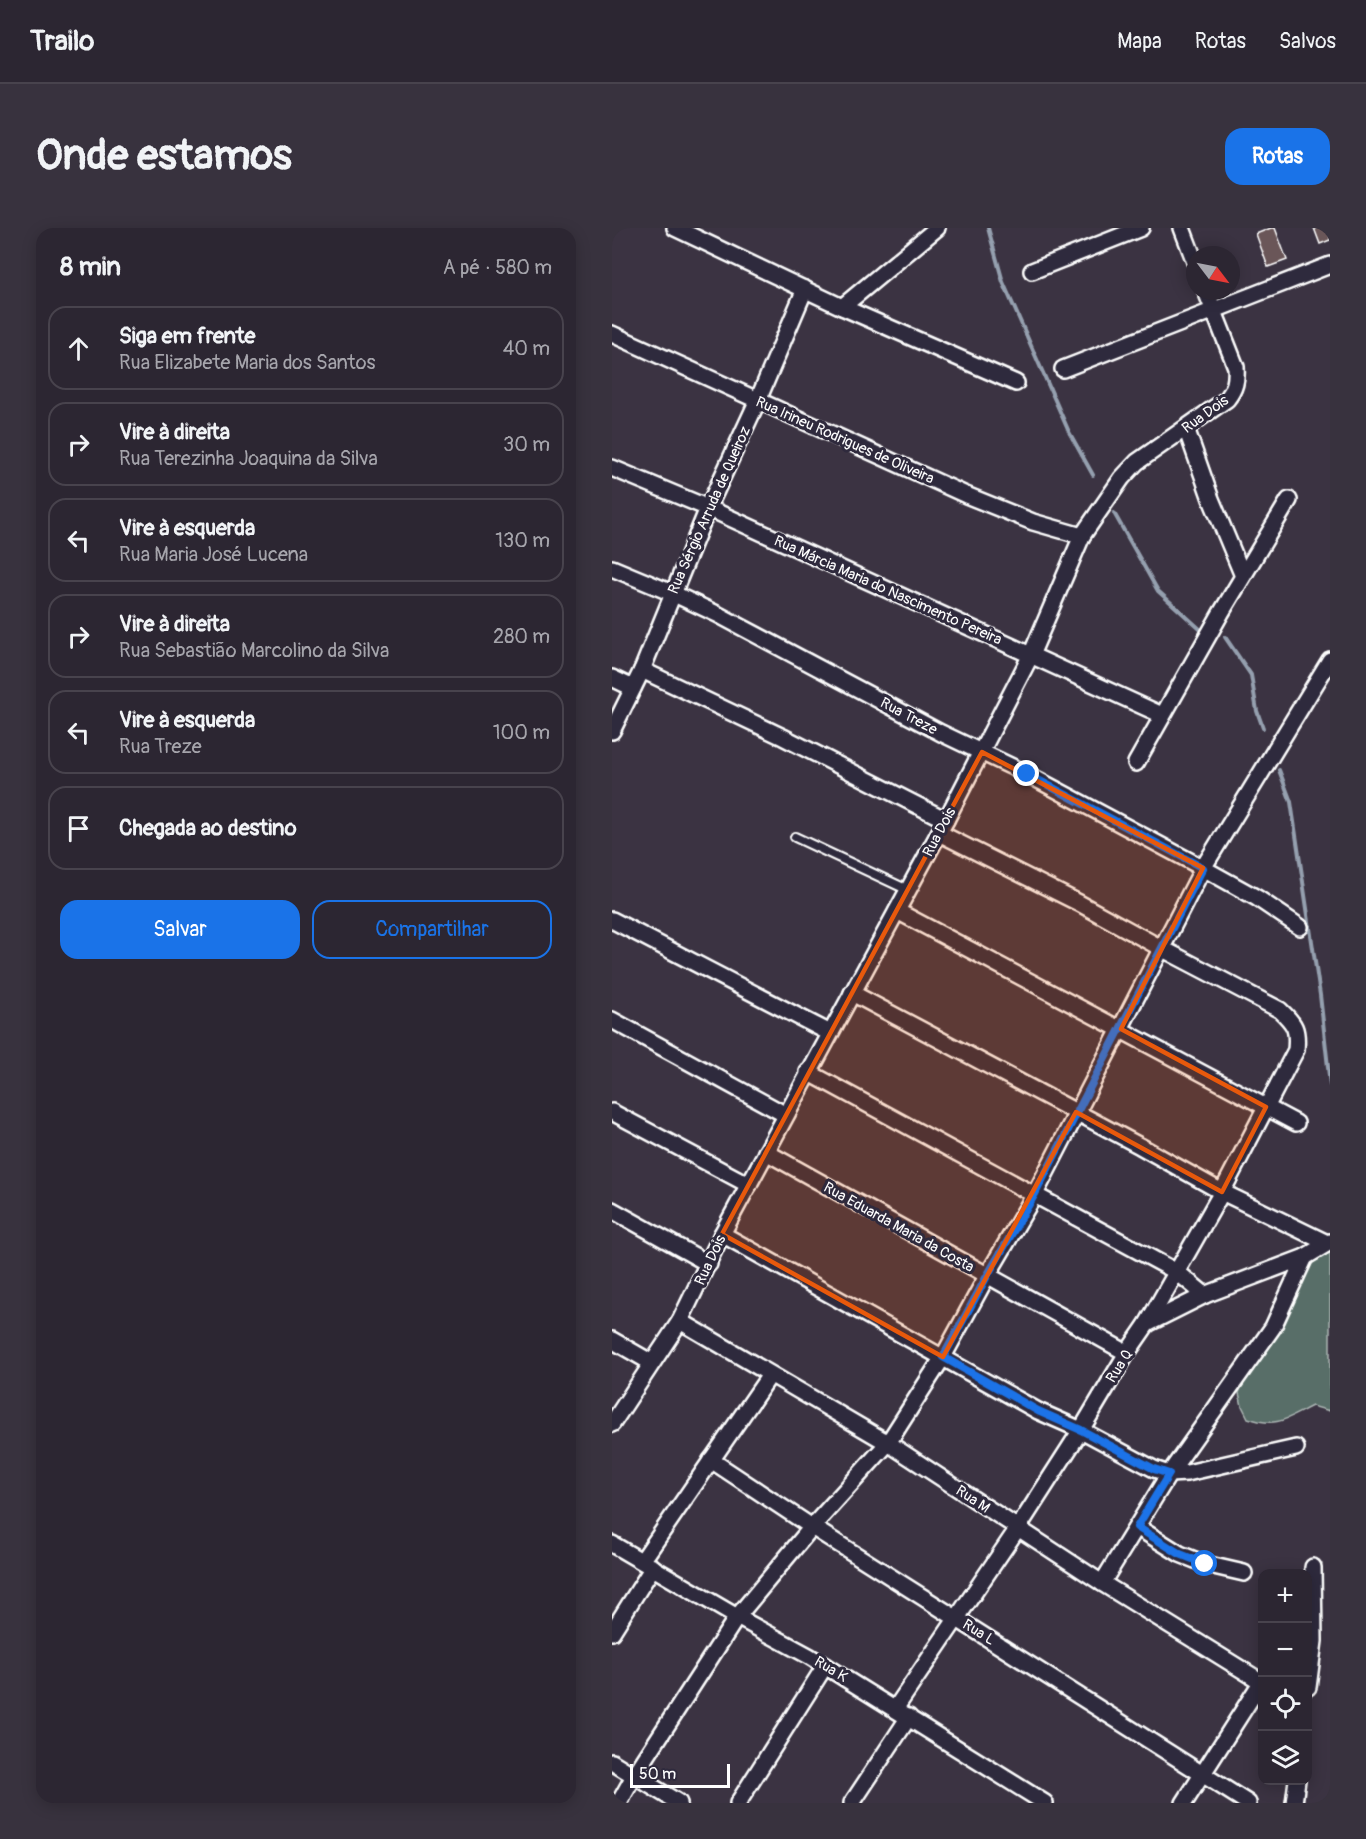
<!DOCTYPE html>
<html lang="pt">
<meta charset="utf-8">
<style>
:root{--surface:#2c2632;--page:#38323e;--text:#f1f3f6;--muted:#a6a5ac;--line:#48434d;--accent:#1a73e8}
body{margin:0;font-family:Pangolin,sans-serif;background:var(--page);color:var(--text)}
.controls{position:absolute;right:18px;bottom:18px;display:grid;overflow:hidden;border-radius:12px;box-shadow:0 3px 15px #0003}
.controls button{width:54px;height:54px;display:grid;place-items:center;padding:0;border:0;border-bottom:2px solid var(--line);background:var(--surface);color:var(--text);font:30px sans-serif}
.compass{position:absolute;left:574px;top:18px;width:54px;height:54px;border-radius:50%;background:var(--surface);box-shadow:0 3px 15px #0003;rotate:122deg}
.scale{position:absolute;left:18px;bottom:15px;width:100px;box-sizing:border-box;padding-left:6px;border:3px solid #fff;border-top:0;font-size:16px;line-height:21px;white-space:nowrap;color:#fff;-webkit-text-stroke:4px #2f2a3d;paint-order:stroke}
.stop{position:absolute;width:18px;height:18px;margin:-14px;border:4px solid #1a73e8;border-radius:50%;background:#fff}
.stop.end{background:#1a73e8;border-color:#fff;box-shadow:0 2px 6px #0008}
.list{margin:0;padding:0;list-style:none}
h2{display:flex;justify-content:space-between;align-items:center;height:78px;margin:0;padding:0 24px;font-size:26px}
h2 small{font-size:20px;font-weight:400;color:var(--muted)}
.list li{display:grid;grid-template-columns:39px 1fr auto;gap:18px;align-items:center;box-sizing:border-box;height:84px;margin:0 12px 12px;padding:0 12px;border:2px solid var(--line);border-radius:18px}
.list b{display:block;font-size:22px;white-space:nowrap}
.list p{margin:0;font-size:20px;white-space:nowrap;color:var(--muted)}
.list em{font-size:20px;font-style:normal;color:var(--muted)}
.actions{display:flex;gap:12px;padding:18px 24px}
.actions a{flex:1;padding:14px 0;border:2px solid var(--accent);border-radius:18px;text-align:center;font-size:21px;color:var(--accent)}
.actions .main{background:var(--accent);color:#fff}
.icon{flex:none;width:33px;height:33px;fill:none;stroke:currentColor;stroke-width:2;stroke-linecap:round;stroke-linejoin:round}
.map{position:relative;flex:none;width:718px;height:1575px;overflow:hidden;border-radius:18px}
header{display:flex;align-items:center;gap:36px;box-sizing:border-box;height:84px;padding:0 30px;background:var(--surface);border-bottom:2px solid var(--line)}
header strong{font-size:28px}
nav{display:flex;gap:33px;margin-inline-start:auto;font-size:21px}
.intro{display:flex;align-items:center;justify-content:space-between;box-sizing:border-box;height:144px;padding:0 36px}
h1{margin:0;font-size:42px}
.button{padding:15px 27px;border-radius:18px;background:var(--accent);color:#fff;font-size:21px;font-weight:700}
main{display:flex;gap:36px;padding:0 36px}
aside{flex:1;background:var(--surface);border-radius:18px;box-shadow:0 3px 15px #0003}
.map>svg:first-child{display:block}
</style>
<header>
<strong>Trailo</strong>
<nav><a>Mapa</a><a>Rotas</a><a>Salvos</a></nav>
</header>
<div class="intro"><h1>Onde estamos</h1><a class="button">Rotas</a></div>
<main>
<aside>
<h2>8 min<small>A pé · 580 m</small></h2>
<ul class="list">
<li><svg class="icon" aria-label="ahead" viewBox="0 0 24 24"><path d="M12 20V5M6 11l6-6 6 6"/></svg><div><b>Siga em frente</b><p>Rua Elizabete Maria dos Santos</p></div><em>40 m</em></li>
<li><svg class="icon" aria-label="right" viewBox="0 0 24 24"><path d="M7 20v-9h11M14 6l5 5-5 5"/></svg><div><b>Vire à direita</b><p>Rua Terezinha Joaquina da Silva</p></div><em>30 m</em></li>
<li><svg class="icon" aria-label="left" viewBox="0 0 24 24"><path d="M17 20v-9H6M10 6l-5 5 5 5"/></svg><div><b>Vire à esquerda</b><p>Rua Maria José Lucena</p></div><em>130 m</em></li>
<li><svg class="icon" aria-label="right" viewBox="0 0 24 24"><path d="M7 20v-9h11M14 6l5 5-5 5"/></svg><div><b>Vire à direita</b><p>Rua Sebastião Marcolino da Silva</p></div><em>280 m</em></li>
<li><svg class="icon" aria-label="left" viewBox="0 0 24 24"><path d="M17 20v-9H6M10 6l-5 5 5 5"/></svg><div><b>Vire à esquerda</b><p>Rua Treze</p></div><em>100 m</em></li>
<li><svg class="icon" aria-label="arrive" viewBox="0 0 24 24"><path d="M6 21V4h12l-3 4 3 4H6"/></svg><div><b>Chegada ao destino</b></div></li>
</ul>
<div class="actions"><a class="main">Salvar</a><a>Compartilhar</a></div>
</aside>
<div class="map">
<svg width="718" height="1575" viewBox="0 0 718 1575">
<rect width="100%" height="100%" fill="#3b3342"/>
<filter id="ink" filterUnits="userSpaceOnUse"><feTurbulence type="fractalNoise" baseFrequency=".0167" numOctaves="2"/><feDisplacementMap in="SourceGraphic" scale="12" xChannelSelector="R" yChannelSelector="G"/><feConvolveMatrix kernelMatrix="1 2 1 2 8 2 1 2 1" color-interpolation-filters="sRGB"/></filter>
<g filter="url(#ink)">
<path fill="#596e68" stroke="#acb6b4" stroke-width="1.5" d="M718,1019V1183L700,1178C674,1191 665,1200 636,1190L630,1178L627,1165L636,1141L691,1044L705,1026Z"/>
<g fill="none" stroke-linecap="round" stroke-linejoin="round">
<g stroke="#95a0af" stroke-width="4">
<path d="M376,0L391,54L457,204L481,247"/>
<path d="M502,285L546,363L589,402"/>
<path d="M613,409L639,447L645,483L651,500"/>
<path d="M667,542L679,574L708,767L718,857"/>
</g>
</g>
<g fill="#6a5658" stroke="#fff" stroke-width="1.5">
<path d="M659,0H663L675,32L656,39L644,6Z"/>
<path d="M702,0H718V12L708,16Z"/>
</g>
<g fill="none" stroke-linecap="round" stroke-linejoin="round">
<defs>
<path id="lane" d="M183,609L296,662"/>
<g id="street">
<path d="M63,0L230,79L404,155"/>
<path d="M570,0L583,34"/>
<path d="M420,43L529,0"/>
<path d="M230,79L325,0"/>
<path d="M0,106L354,267L421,294L470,308"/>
<path d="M451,141L718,37"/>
<path d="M574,200L599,271L631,348"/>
<path d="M0,240L96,280L550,487"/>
<path d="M0,340L60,365L105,386L329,505L415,546L591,640L645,670L688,699"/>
<path d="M30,442L171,509L334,592"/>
<path d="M0,450L21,460"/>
<path d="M0,503L30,442L96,280L146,172L193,61"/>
<path d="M524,535L609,385L677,272"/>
<path d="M285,683L684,895"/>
<path d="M0,692L218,805"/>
<path d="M240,765L528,918L610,964L715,1015"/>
<path d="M0,792L174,887"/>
<path d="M196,844L565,1044L593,1067"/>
<path d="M0,884L137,957"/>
<path d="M154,924L515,1125"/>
<path d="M0,982L97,1036"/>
<path d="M110,1006L426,1183L469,1202L542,1241L557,1246L575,1245L684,1220"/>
<path d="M68,1093L276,1215L490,1355L650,1454"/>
<path d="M535,1096L593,1067L693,1029L718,1014"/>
<path d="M0,1112L40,1135"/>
<path d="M0,1196L68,1093L110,1006L334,592L419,427L470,308L510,250L525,234L615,171C623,161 625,152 624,139L594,63"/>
<path d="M99,1232L200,1299L636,1575"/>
<path d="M525,1299L568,1326L593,1336L632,1345"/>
<path d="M0,1316L125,1389L197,1428L433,1575"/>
<path d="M30,1333L158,1147"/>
<path d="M490,1355L557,1246L661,1099L693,1029"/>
<path d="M0,1404L41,1339"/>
<path d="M696,1459L702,1413L701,1339"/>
<path d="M283,1481L406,1300L469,1202L515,1125L535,1096L610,964L684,822C686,801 683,796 668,782L549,720L467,675L327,605"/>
<path d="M0,1534L67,1575"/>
<path d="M7,1575L22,1548L125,1389L200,1299L276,1215L331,1129L375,1048L423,966L591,640L718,432"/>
<path d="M126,1575L213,1438"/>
<path d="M240,1575L297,1489"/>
<path d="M572,1575L650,1453"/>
<path d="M682,1575L685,1552"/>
</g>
</defs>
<use href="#lane" stroke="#fff" stroke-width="12"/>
<use href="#street" stroke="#fff" stroke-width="20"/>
<use href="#lane" stroke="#2f2a3d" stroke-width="8"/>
<use href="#street" stroke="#2f2a3d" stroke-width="15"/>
</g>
</g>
<g fill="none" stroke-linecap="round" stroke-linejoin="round" filter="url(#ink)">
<path stroke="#1a73e8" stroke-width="8" d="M415,546L591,640L423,966L375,1048L331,1129L426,1183L469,1202L542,1241L557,1246L525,1299L568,1326L593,1336"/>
</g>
<path fill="#e8590c" fill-opacity="0.2" stroke="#e8590c" stroke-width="4.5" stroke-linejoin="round" d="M370,524L591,640L509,801L654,879L610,964L464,884L331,1129L110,1006Z"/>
<g text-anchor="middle" stroke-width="6" stroke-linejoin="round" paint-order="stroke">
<g font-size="15" fill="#fff" stroke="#2f2a3d">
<text transform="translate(593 186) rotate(-36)" y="5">Rua Dois</text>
<text transform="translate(233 212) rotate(24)" y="5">Rua Irineu Rodrigues de Oliveira</text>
<text transform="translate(97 282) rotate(-66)" y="5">Rua Sérgio Arruda de Queiroz</text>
<text transform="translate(276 362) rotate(24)" y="5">Rua Márcia Maria do Nascimento Pereira</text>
<text transform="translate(297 488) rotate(28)" y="5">Rua Treze</text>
<text transform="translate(327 604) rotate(-62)" y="5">Rua Dois</text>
<text transform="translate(287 999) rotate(29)" y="5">Rua Eduarda Maria da Costa</text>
<text transform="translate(98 1032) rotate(-65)" y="5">Rua Dois</text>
<text transform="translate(507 1138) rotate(-58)" y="5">Rua Q</text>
<text transform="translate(361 1271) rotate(33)" y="5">Rua M</text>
<text transform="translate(367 1404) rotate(32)" y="5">Rua L</text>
<text transform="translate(219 1441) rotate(31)" y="5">Rua K</text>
</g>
</g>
</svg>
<div class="controls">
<button>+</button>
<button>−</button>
<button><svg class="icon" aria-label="locate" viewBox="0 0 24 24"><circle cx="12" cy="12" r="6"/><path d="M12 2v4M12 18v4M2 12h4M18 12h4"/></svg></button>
<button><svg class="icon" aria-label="layers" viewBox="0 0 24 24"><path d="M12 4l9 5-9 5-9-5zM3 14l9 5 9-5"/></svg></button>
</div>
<svg class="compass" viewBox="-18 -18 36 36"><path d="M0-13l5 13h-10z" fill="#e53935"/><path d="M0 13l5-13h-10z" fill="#a6a5ac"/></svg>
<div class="scale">50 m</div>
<div class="stop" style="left:593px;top:1336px"></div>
<div class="stop end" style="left:415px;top:546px"></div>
</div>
</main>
